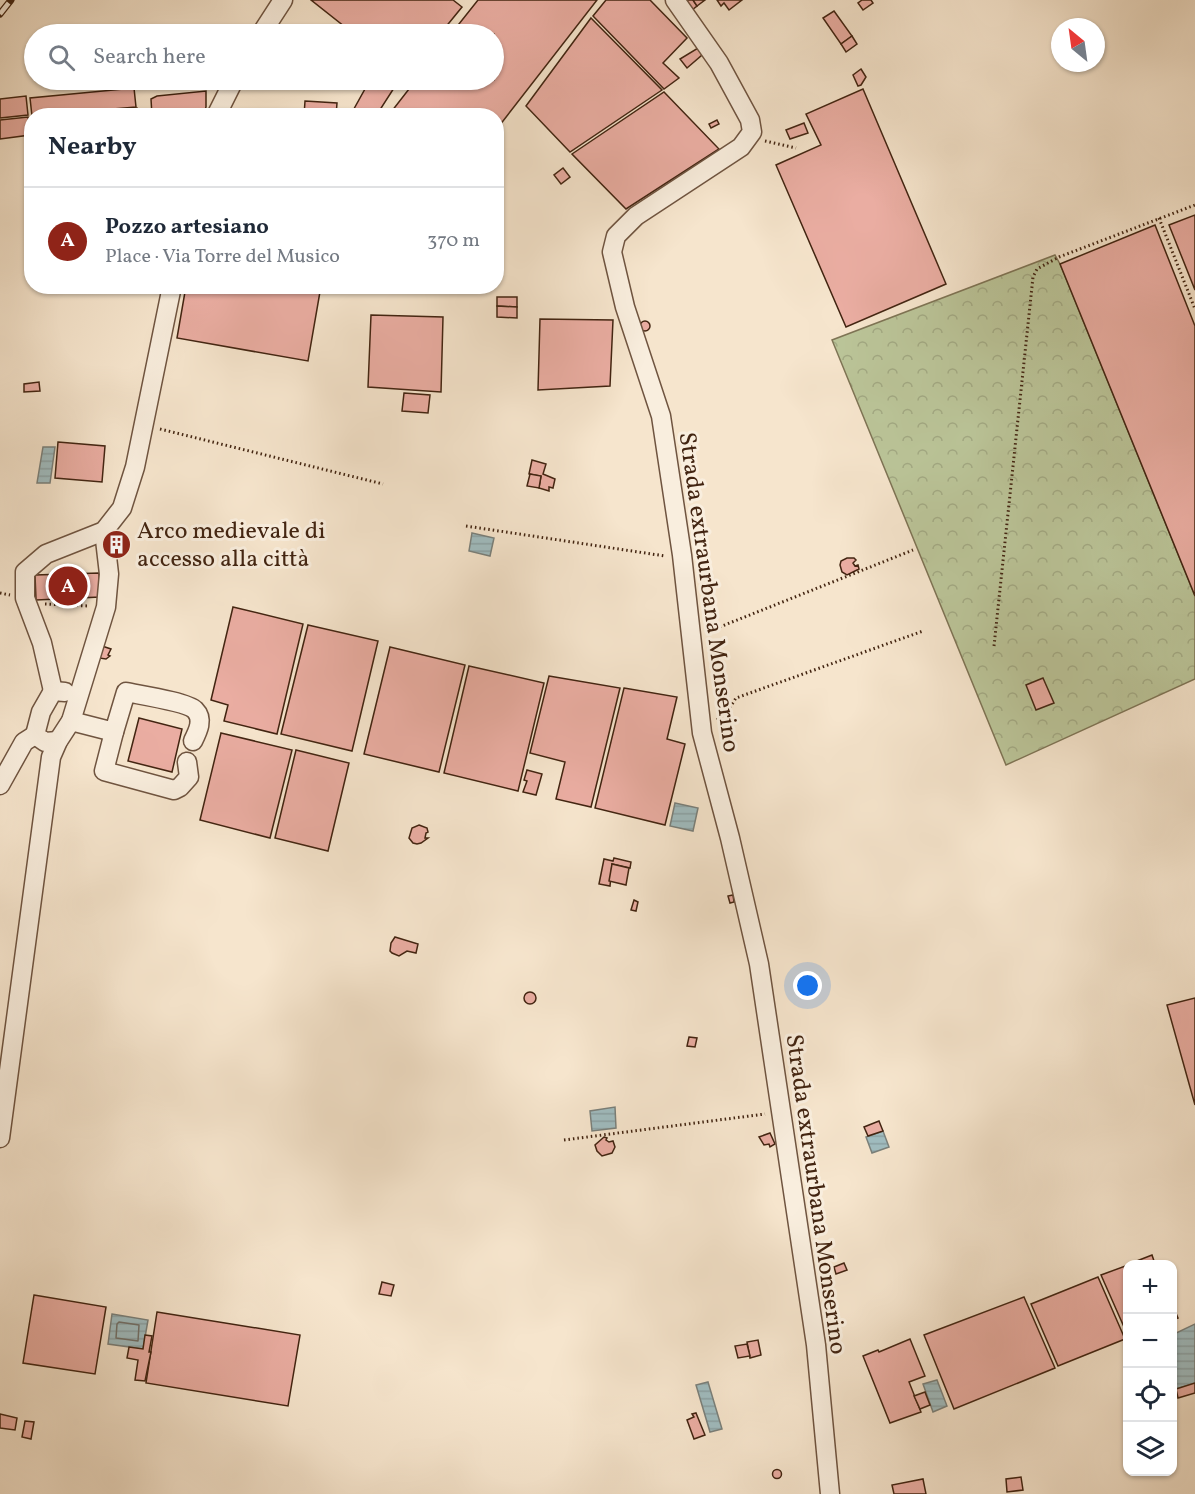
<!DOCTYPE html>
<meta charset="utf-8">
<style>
:root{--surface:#fff;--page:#f6f6f7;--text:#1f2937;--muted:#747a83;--line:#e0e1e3;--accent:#8f2418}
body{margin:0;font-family:Vollkorn,serif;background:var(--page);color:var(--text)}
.controls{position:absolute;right:18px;bottom:18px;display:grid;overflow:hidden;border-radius:12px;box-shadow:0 2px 4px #0004}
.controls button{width:54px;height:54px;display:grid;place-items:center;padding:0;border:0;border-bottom:2px solid var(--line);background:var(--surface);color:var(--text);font:30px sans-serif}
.compass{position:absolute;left:1051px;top:18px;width:54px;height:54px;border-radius:50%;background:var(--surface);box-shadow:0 2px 4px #0004;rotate:331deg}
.you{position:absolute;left:808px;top:986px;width:21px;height:21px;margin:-15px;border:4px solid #fff;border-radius:50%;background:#1a73e8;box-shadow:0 0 0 9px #1a73e833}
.badge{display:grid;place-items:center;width:39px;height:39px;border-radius:50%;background:var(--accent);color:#fff;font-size:20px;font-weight:700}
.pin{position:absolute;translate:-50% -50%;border:3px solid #fff;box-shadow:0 2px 6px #0006}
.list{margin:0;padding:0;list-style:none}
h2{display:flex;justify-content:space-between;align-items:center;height:78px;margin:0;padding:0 24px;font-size:26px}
h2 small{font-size:20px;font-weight:400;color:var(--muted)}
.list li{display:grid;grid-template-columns:39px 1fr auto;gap:18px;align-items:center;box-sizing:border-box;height:108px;padding:0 24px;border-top:2px solid var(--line)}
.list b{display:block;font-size:22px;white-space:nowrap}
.list p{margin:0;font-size:20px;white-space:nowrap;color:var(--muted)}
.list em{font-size:20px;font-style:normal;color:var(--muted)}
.icon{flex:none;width:33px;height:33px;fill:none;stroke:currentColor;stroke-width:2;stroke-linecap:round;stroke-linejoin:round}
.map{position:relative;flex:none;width:1195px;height:1494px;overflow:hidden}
.search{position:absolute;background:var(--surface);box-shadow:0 2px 4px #0004;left:24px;top:24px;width:480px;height:66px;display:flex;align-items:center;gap:15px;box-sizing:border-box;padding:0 21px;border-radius:33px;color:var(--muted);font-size:22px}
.panel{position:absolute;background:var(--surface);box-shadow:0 2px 4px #0004;left:24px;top:108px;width:480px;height:186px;border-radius:24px}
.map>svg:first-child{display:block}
</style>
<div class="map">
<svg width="1195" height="1494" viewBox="0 0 1195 1494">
<defs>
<pattern id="forest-crowns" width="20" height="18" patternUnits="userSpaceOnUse" patternTransform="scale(1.5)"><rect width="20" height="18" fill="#bbc599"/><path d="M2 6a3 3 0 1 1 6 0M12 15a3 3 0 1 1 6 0" fill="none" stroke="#a2a983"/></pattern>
<pattern id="water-rules" width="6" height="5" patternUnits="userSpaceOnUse" patternTransform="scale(1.5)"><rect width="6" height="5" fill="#a0bdc1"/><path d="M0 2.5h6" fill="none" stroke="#8ba2a5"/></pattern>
</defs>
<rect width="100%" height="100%" fill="#f6e5cd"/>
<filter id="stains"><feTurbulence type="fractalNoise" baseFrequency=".00333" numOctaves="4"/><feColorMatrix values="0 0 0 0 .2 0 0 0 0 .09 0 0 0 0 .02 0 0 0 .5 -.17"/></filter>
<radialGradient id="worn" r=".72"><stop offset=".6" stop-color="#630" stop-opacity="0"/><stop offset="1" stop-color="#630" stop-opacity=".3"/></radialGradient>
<path fill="url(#forest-crowns)" stroke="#7e7455" stroke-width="1.5" d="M1055,255L1060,264L1195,596V679L1006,765L832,340Z"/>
<g fill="url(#water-rules)" stroke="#7a807b" stroke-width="1.5">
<path d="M43,447H55L50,483H37Z"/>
<path d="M472,533L494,538L490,556L469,551Z"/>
<path d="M675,803L698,808L693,831L670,826Z"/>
<path d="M615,1107L616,1128L592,1131L590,1111Z"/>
<path d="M883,1131L889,1147L872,1153L866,1137Z"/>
<path d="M112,1314L148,1320L143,1349L108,1344Z"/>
<path d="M1195,1324V1383L1176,1389L1173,1380L1172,1335Z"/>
<path d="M937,1380L947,1406L933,1412L923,1384Z"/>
<path d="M708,1382L722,1429L710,1432L696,1385Z"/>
</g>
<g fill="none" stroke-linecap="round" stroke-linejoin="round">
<path stroke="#717069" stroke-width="1.5" d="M119,1322L139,1325L138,1341L116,1338L117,1324Z"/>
</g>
<g fill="#eaada2" stroke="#422411" stroke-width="1.5">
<path d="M311,0H453L462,7L440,34H354Z"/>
<path d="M478,0H597L496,130V116H388L416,80H494V34H451Z"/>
<path d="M606,0H650L687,38L663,63L679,78L664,89L593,16Z"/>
<path d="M685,0H693L697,6L692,10Z"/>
<path d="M693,0H705L697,6Z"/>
<path d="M717,0H742L729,10L724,3L721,6Z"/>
<path d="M862,0H871L873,3L863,10L858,3Z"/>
<path d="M834,11L852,36L841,44L823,18Z"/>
<path d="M591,18L662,90L570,152L526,106Z"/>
<path d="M852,36L857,44L846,52L841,44Z"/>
<path d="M698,48L702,55L687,68L680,59Z"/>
<path d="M861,69L866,77L861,85L858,86L853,75Z"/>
<path d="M346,80H365L361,84L354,86Z"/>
<path d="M370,80H380L394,88L376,116H350Z"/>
<path d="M134,88L136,107L32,116L30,98Z"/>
<path d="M863,89L946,284L846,327L776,165L821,145L806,114Z"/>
<path d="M206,91V107L203,116H152L151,99L157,96Z"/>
<path d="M664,92L719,149L626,209L572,154Z"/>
<path d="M26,96L28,115L0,118V99Z"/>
<path d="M305,101L337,103L336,116H304Z"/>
<path d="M137,108V116H61Z"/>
<path d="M28,117L30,135L0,139V120Z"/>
<path d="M717,120L719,124L711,128L709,124Z"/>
<path d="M804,123L808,133L790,139L786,130Z"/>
<path d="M563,168L570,177L561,184L554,175Z"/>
<path d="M1195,215V290L1169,225Z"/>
<path d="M1155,225L1195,326V596L1060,264Z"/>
<path d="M186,286H321L308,361L177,338Z"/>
<path d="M497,297H517V307L497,306Z"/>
<path d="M497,306L517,307V318L497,317Z"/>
<path d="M371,315L443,317L441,392L368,387Z"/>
<path d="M540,319L613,320L610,386L538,390Z"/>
<circle cx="645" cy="326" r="5"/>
<path d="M39,382L40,391L24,392V384Z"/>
<path d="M404,393L430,395L428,413L402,411Z"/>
<path d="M58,442L105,446L102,482L55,478Z"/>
<path d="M532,460L546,464L543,474L555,479L553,488L549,487V491L539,488L541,476L529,474Z"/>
<path d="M530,474L541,476L539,488L527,486Z"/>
<path d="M110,539L123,543L122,549L108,545Z"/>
<path d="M847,558H854L856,560L853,563L855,566L858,565L859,569L847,575L842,572L840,565L841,561Z"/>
<path d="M99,573L100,597L36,600L35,575Z"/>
<path d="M233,607L303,624L277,734L224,721L228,705L211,700Z"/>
<path d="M308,625L378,641L352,751L281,734Z"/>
<path d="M102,646L111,649L108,655L110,656L106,659L99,658Z"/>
<path d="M390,647L465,665L439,772L364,754Z"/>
<path d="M469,666L544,683L518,791L444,773Z"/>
<path d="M549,676L620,688L591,807L556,799L565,762L530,753Z"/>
<path d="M1043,678L1054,703L1036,710L1026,685Z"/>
<path d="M624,688L677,697L667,739L685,744L665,825L595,808Z"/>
<path d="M139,718L182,729L172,772L128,761Z"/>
<path d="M221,733L292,750L270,838L200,820Z"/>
<path d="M296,750L349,763L328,851L275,838Z"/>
<path d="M527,770L542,774L536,795L523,792L527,781L524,780Z"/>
<path d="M419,825L427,828L428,832L426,833L425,838H428L421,843L417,844L413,843L409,838L412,828Z"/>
<path d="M614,858L631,862L630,868L612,864L610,886L599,884L604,859L613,861Z"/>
<path d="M612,864L629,868L626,885L609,881Z"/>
<path d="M733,895L734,902L730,903L728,896Z"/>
<path d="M634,900L638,902L636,911L631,910Z"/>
<path d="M395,937L418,944L416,953L407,951L399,956L392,953L390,951L391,943Z"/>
<circle cx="530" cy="998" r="6"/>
<path d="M1195,998V1105L1167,1005Z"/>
<path d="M689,1037L697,1038L695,1047L687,1046Z"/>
<path d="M879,1121L883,1131L868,1136L864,1127Z"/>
<path d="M770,1133L775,1144L770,1147L769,1144L764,1145L759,1137Z"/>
<path d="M604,1137L607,1138L606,1140L609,1142L613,1141L615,1147L612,1153L602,1156L597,1151L595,1145Z"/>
<path d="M1152,1255L1155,1264H1129Z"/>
<path d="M844,1263L847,1270L836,1274L834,1267Z"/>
<path d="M1128,1265V1336L1101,1275Z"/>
<path d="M1098,1277L1125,1339L1058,1366L1031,1304Z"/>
<path d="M382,1282L394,1285L391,1296L379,1294Z"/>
<path d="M34,1295L106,1307L95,1374L23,1363Z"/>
<path d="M1024,1297L1055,1368L954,1409L924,1335Z"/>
<path d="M1172,1304L1178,1318L1172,1320Z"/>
<path d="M157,1312L300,1335L288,1406L146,1383Z"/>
<path d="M145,1335L152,1336L149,1352H151L145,1381L135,1380L138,1360L127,1358L129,1347L143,1349Z"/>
<path d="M910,1339L925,1376L909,1382L921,1412L890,1423L863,1356L878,1350L879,1352Z"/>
<path d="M758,1340L761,1355L750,1358L747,1342Z"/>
<path d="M747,1344L750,1356L738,1358L735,1346Z"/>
<path d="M1195,1383V1393L1178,1398L1176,1389Z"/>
<path d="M925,1392L930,1405L920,1409L914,1396Z"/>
<path d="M696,1413L705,1435L694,1439L687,1420L694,1417L692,1414Z"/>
<path d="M0,1414L17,1418L15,1430L0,1428Z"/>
<path d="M25,1421L34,1422L31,1439L22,1437Z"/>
<circle cx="777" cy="1474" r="4.5"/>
<path d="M1021,1477L1023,1490L1007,1492L1006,1479Z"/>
<path d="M923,1479L926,1494H894L892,1485Z"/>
</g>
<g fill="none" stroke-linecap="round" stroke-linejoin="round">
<defs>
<g id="minor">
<path d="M675,0L719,63L750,120L752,132L741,147L636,216L616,236L612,252L625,307L661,416L682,555L702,733L730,838L759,964L816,1345L830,1494"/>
<path d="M261,34L283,0"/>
<path d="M216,116L234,80"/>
<path d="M53,691L42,643L25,598V572L46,554L104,531L122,508L135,467L172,286"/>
<path d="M71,721L114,732L126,692C140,695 187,702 195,710C204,719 198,731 193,741"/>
<path d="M114,732L104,771L174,790L180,787L189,777L187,762"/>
<path d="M58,741L45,742L35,735L41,712L53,691L65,692"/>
<path d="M0,785L24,742L35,735"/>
<path d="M0,1138L51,757L58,741L71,721L106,607L109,574L104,531"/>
</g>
</defs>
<use href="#minor" stroke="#6f5440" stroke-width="21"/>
<g stroke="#422411" stroke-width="3" stroke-dasharray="1.5 3" stroke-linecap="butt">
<path d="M765,141L796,148"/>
<path d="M1159,218L1195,309"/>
<path d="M160,429L383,484"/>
<path d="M466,526L665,556"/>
<path d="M0,593L10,595"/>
<path d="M45,604L89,606"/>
<path d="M707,632L913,550"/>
<path d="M994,646L1033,277L1037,269L1059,257L1195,205"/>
<path d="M717,720L727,712L736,698L923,631"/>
<path d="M564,1140L765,1114"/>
</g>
<use href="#minor" stroke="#f9eede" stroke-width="18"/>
<defs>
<path id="rail" d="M0,14L11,0"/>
</defs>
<use href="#rail" stroke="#422411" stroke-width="7"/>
<use href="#rail" stroke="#f9eede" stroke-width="4.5" stroke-dasharray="14" stroke-linecap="butt"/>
</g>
<defs>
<symbol id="building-disc" viewBox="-11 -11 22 22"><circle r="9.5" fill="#8f2418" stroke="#f9eede"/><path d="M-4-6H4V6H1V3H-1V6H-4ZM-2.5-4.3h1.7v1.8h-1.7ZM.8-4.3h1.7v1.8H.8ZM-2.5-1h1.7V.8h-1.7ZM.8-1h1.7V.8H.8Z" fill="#fff"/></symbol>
</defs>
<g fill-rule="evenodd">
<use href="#building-disc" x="100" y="528" width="33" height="33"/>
</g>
<g text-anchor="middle" stroke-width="6" stroke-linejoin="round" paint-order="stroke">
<g font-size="24" fill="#422411" stroke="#f9eede" text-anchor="start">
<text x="137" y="538">Arco medievale di<tspan x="137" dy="28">accesso alla città</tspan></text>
</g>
<g font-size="24" fill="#422411" stroke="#f9eede">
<text transform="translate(710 592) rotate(82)" y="8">Strada extraurbana Monserino</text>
<text transform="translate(817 1194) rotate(82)" y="8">Strada extraurbana Monserino</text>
</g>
</g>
<rect width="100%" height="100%" filter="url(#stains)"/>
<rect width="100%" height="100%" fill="url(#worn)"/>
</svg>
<div class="controls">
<button>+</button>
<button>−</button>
<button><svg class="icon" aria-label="locate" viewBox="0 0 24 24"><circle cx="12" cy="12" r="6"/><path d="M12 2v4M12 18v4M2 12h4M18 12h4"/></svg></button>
<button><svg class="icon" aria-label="layers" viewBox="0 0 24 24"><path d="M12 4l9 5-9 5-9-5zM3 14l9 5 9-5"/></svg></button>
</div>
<svg class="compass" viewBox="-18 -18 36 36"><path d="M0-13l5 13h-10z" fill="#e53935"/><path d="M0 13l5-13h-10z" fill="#747a83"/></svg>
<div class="you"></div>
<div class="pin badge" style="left:68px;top:586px">A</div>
<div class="search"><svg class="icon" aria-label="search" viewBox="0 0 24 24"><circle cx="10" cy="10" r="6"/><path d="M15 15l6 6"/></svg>Search here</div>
<section class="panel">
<h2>Nearby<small></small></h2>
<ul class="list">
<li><span class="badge">A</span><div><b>Pozzo artesiano</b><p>Place · Via Torre del Musico</p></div><em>370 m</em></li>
</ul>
</section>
</div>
